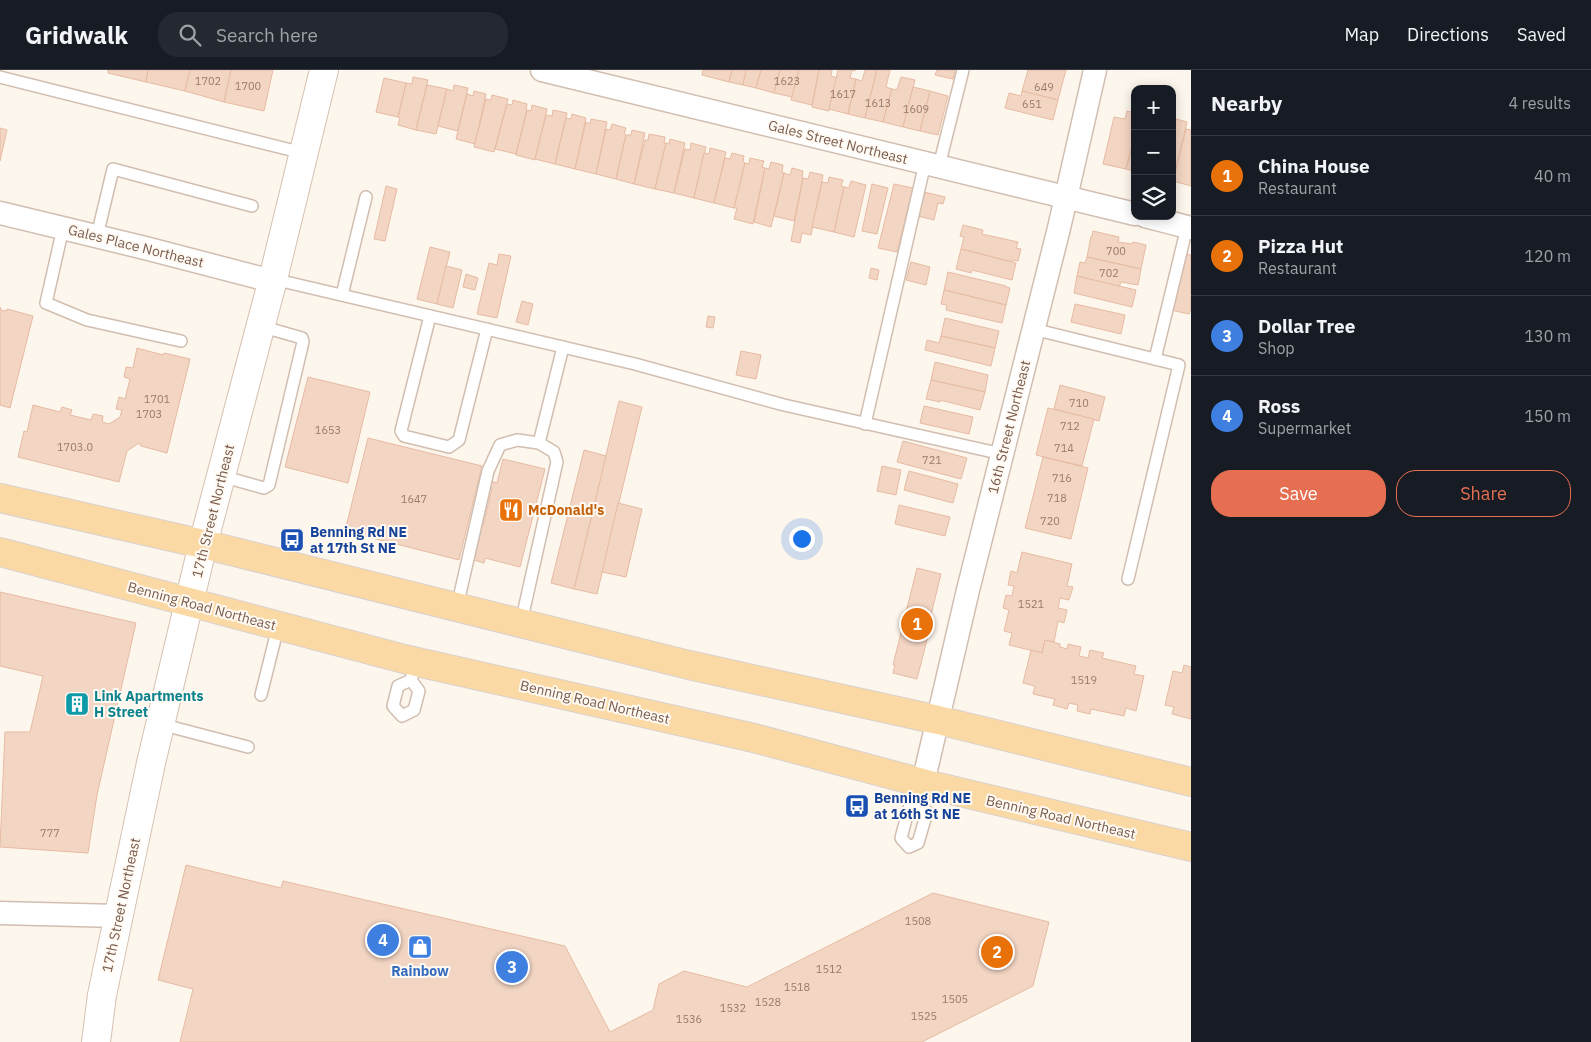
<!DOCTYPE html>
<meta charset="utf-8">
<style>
:root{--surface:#171b24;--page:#242831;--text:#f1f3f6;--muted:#9ea1a6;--line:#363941;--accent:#e76f51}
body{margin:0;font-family:"IBM Plex Sans",sans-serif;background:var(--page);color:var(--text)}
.controls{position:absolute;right:15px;top:15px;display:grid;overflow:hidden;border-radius:10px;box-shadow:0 2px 12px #0003}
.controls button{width:45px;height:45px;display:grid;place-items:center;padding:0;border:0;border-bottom:1px solid var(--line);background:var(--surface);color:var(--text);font:25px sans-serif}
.you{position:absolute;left:801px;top:468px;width:18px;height:18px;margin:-12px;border:4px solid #fff;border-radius:50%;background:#1a73e8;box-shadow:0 0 0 8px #1a73e833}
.badge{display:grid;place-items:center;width:32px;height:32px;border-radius:50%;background:var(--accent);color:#fff;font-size:16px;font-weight:700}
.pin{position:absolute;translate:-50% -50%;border:2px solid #fff;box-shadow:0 1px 5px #0006}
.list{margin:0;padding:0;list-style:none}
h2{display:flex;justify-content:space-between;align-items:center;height:65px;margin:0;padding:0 20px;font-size:21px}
h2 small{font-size:16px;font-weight:400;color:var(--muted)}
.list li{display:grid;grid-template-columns:32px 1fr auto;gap:15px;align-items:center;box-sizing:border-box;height:80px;padding:0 20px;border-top:1px solid var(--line)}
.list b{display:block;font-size:19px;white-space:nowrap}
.list p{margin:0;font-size:16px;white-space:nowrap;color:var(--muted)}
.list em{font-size:16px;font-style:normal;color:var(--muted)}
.actions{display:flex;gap:10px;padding:15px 20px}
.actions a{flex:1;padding:11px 0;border:1px solid var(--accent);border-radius:20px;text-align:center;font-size:18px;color:var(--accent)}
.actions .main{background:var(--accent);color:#fff}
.icon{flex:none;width:28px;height:28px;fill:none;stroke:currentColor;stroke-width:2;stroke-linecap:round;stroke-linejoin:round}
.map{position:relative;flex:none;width:1191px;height:972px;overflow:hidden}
header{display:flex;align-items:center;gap:30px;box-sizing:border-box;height:70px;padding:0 25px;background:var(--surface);border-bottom:1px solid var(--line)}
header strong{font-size:24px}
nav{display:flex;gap:28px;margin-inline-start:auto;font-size:18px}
.search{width:350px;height:45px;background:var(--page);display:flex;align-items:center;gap:12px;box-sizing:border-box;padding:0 18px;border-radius:20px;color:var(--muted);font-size:19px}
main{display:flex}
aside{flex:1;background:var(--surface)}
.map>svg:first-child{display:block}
</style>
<header>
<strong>Gridwalk</strong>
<div class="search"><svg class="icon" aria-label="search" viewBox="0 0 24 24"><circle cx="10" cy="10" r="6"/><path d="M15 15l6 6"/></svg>Search here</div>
<nav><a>Map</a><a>Directions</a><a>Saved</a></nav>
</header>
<main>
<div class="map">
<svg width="1191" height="972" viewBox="0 0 1191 972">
<rect width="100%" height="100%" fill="#fdf6ec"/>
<g fill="#f3d5c3" stroke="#e6bba3">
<path d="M108,0H148L146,12L108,3Z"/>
<path d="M148,0H190L185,21L146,12Z"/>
<path d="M190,0H231L224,32L185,21Z"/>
<path d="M231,0H273L264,41L224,32Z"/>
<path d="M703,0H732L729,12L702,5Z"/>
<path d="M732,0H746L743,15L729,12Z"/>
<path d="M746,0H761L756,18L743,15Z"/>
<path d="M761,0H780L774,23L756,18Z"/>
<path d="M780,0H799L792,27L774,23Z"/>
<path d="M799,0H819L812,35L791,30Z"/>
<path d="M819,0H832L831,6L837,8L829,41L812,37Z"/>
<path d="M838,0H855V1L852,0L850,8L856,9L848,44L829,39Z"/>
<path d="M865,0H877L865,48L848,44L856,9L862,11Z"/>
<path d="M877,0H890L886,17L892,19L883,52L865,48Z"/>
<path d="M937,0H955L953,9L935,5Z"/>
<path d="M1028,0H1066L1058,30L1022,21Z"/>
<path d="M413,7L428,10L416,60L398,55L400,48L398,47L406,13L412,14Z"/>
<path d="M901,7L915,10L903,57L883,52L892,19L897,20Z"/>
<path d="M384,8L406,13L398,47L376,42Z"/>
<path d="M427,15L447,19L436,64L416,60Z"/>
<path d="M454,15L468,18L458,61L438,56L447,19L453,21Z"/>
<path d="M913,17L930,21L920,61L903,57Z"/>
<path d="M474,21L486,24L475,74L456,69L467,24L473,26Z"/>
<path d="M930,21L948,26L938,65L920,61Z"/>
<path d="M1022,21L1058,30L1053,50L1005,38L1009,23L1021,26Z"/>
<path d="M492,25L508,29L494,82L474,77L486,29L491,30Z"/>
<path d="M513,30L527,34L526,39L527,40L516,84L495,79L507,34L512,35Z"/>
<path d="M532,35L547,39L535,90L516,85L527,40L531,41Z"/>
<path d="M553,40L567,43L555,94L535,89L546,45L552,46Z"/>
<path d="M1127,41L1135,43V66L1126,99L1103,94L1114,47L1125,49Z"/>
<path d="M572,44L586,48L575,99L555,94L566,48L571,49Z"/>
<path d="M1173,48L1187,52L1173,111L1172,52Z"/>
<path d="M591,49L607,52L596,104L575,99L586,52L590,54Z"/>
<path d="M612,54L626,58L624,64L626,65L616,109L596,104L606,59L610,60Z"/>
<path d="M0,58L7,60L0,91Z"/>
<path d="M1186,59L1191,60V116L1173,111Z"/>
<path d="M632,60L645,63L634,114L616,109L626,65H631Z"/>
<path d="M649,64L665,67L664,73H666L655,119L634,114L645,70H648Z"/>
<path d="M1135,66V101L1126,99Z"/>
<path d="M670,69L685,73L674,123L655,119L666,73L669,74Z"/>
<path d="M691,73L706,77L694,128L674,123L685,79L690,80Z"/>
<path d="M710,78L726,82L714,133L694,128L704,83L709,84Z"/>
<path d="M732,83L744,86L743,92L745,93L734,138L714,133L725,88L730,89Z"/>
<path d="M750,88L764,91L762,97L765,98L753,154L734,149L737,138H734L745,93L749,94Z"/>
<path d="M771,92L783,95L782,103H784L771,157L754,152L765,98L769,99Z"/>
<path d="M792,98L803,101L802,108H803L794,151L774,146L784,103L790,105Z"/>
<path d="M810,102L823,105L811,165L802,163L800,173L791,171L803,108L808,109Z"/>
<path d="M829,107L843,110L841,116L844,117L834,162L812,157L822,112L828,113Z"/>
<path d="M851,111L866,115L854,167L834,162L844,117L849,118Z"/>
<path d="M872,114L888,118L877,164L862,161Z"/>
<path d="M894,114L913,118L897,182L878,178Z"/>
<path d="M386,116L397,119L385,171L374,169Z"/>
<path d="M924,122L945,127L943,134L938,133L934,150L918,146Z"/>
<path d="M963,155L983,160L982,164L1018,172L1016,178L1021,179L1018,191L1012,190V192L961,179L964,167L960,166Z"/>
<path d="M1093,161L1119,167L1118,172L1132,174L1133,172L1146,175L1141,199L1087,187L1091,166H1092Z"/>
<path d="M430,177L450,182L437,234L417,229Z"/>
<path d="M961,179L1016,193L1012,210L972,200L971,203L956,199Z"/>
<path d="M499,184L511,186L497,248L477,244L489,193L497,195Z"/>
<path d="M1185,184L1191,185V238L1189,244L1171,240Z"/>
<path d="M1087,187L1141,199L1138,215L1121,212L1119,217L1077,206L1080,192L1085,193Z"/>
<path d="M911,192L930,197L926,215L906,210Z"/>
<path d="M446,196L462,200L453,238L437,234Z"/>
<path d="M871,198L879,200L877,210L869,208Z"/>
<path d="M948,202L1006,216V217L1010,218L1006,235L944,220Z"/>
<path d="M466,204L478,208L475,220L463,217Z"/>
<path d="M1077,206L1136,220L1132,237L1074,223Z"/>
<path d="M944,220L1006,235L1002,253L946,240L947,235L941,234Z"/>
<path d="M522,231L533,234L528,255L516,252Z"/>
<path d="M1075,234L1125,245L1121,264L1071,252Z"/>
<path d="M0,237L1,240L6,241L7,239L33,246L10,338L0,335Z"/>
<path d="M708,246L715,247L713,258L706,257Z"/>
<path d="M945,248L999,261L995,278L941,266Z"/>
<path d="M941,266L995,278L991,296L925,280L927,270L939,273Z"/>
<path d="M137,278L163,285L164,283L190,289L167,383L141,376L139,373L127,381L119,412L18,387L24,361L27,362L33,335L60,342L62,337L72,340L70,345L91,350L93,344L103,346L102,352L109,354L120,347L122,340L116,339L119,327L125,329L130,309L124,307L126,297L133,298Z"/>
<path d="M741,281L761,285L756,309L736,305Z"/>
<path d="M935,292L988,305L985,322L931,310Z"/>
<path d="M308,307L370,322L348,413L285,397Z"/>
<path d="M931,310L985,322L980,340L940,330V332L926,329Z"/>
<path d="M1060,315L1105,327L1099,351L1054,339Z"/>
<path d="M619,331L642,337L597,524L574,519Z"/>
<path d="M924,336L973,347L969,364L920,353Z"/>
<path d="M1048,338L1094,349L1082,396L1036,385Z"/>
<path d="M368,368L482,396L459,490L345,461Z"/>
<path d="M903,371L967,388L961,409L897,392Z"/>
<path d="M584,380L606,386L574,519L551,513Z"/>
<path d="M1043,387L1088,398L1071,469L1025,458Z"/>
<path d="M503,389L545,399L520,497L485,488L484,493L474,490L480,465L477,464L480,455L483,456L492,418L489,417L490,411L497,413Z"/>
<path d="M882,396L901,400L896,425L877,421Z"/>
<path d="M909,401L958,414L953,433L904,420Z"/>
<path d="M618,433L642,439L626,507L602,502Z"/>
<path d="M899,435L950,447L945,466L895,454Z"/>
<path d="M1022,482L1072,494L1067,516L1073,517L1069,530L1060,528L1058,538L1067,540L1064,553L1058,551L1054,572L1045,570L1042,583L1009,575L1012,563L1004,561L1009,540L1003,538L1006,525L1012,526L1014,516L1008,515L1011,501L1017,503Z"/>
<path d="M917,498L941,504L930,549L932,550L917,609L893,603L895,595H893Z"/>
<path d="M0,522L136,553L97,725L88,783L0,777L5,662H30L43,606L0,596Z"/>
<path d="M1045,570L1060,574V577L1067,579L1068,574L1081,577L1079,586L1088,588L1090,580L1104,583L1102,588L1136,596L1134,604L1144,606L1136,641L1126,638L1124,646L1091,639L1090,644L1077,641L1078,635L1069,633L1067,639L1053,635L1055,629L1033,624L1035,616L1023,613L1031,580L1042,583Z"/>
<path d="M1184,595L1191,597V649L1172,644L1174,637L1165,635L1173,601L1182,603Z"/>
<path d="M186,795L281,818L283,811L565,876L610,962L653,940L659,914L684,901L747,917L933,823L1049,852L1033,916L922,972H180L193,919L158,910Z"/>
</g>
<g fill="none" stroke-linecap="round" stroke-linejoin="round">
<defs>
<g id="service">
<path d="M0,7L303,83"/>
<path d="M939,96L963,0"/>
<path d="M63,158L46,233L87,250L181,271"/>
<path d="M97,166L113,99L252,136"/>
<path d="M273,209L635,294L784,335L1002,384"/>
<path d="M342,225L366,127"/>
<path d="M430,246L401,361L404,366L449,377L459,370L487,259"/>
<path d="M1033,259L1179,295L1128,509"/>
<path d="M1155,289L1187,157"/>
<path d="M865,354L925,93"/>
<path d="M539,373L563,277"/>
<path d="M221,406L264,418L269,415L303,272L302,268L260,256"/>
<path d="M457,537L488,401L500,375L517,370L539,373L554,382L557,392L521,553"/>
<path d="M411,610L419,621L414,640L402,646L393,636L398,616L411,610L416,592"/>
<path d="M261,625L278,557"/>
<path d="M160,654L248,677"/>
<path d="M919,733L927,742L918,773L909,777L901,768L909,738Z"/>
</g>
<g id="minor">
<path d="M542,0L1135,144"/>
<path d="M0,143L145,178L272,211"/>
<path d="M1145,146L1191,158"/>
<path d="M923,713L968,520L1059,158L1095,0"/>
<path d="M0,843L118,846"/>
</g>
<path id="secondary" d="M96,972L102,925L110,887L151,693L203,474L273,209L324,0"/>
<g id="primary">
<path d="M0,428L203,474L689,595L938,650L1191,712"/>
<path d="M0,482L404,589L754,668L930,715L1191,777"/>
</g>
</defs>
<use href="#service" stroke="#d1beb0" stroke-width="14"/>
<use href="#minor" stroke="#d1beb0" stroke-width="25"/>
<use href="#secondary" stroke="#d6c0b0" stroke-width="30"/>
<use href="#primary" stroke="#dad1cd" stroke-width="30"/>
<use href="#service" stroke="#fff" stroke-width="11"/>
<use href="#minor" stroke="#fff" stroke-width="22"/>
<use href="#secondary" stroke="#fff" stroke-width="28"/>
<use href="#primary" stroke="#fbd9a5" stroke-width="28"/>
</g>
<defs>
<symbol id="restaurant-square" viewBox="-11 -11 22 22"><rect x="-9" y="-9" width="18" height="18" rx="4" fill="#e8710a" stroke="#fffaf3"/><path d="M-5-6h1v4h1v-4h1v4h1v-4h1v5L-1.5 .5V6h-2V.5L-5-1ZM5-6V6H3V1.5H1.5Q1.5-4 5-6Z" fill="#fff"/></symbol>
<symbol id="bus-square" viewBox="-11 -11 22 22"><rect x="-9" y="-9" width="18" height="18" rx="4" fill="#1a4fb4" stroke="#fffaf3"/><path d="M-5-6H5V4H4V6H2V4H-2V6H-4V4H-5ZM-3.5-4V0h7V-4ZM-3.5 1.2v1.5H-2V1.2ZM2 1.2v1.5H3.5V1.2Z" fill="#fff"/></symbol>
<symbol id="building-square" viewBox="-11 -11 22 22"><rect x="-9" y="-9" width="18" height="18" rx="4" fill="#0f9aa8" stroke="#fffaf3"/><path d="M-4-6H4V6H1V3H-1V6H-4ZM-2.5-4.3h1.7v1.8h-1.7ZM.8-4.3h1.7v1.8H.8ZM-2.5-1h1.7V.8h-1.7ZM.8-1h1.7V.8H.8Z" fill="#fff"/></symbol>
<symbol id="shop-square" viewBox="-11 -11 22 22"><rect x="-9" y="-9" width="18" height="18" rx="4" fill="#3f7fe0" stroke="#fffaf3"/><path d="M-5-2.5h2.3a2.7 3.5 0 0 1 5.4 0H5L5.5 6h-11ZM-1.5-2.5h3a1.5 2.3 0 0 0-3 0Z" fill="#fff"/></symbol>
</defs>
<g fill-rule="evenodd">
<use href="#restaurant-square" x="497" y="426" width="28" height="28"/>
<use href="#bus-square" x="278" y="456" width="28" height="28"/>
<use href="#building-square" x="63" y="620" width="28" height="28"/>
<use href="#bus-square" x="843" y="722" width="28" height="28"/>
<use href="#shop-square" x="406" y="863" width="28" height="28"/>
</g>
<g text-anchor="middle" stroke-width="4" stroke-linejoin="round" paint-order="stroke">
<g font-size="11" fill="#987a6a">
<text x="208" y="15">1702</text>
<text x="787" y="15">1623</text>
<text x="248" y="20">1700</text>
<text x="1044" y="21">649</text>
<text x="843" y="28">1617</text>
<text x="878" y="37">1613</text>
<text x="1032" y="38">651</text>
<text x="916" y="43">1609</text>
<text x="1116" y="185">700</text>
<text x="1109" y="207">702</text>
<text x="157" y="333">1701</text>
<text x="1079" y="337">710</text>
<text x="149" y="348">1703</text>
<text x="1070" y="360">712</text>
<text x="328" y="364">1653</text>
<text x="75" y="381">1703.0</text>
<text x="1064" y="382">714</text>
<text x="932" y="394">721</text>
<text x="1062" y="412">716</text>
<text x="1057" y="432">718</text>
<text x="414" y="433">1647</text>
<text x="1050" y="455">720</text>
<text x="1031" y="538">1521</text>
<text x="1084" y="614">1519</text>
<text x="50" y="767">777</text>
<text x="918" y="855">1508</text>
<text x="829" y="903">1512</text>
<text x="797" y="921">1518</text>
<text x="955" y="933">1505</text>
<text x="768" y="936">1528</text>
<text x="733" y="942">1532</text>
<text x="924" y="950">1525</text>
<text x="689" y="953">1536</text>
</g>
<g font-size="14" fill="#7a5c4d" stroke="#fffaf3">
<text transform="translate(838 72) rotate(14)" y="5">Gales Street Northeast</text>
<text transform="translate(136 176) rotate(14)" y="5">Gales Place Northeast</text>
<text transform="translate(1009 357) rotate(-76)" y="5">16th Street Northeast</text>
<text transform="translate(213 441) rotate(-76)" y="5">17th Street Northeast</text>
<text transform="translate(202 536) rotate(15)" y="5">Benning Road Northeast</text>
<text transform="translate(595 632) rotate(13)" y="5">Benning Road Northeast</text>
<text transform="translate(1061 747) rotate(13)" y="5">Benning Road Northeast</text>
<text transform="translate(121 835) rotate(-78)" y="5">17th Street Northeast</text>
</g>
<g font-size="14" font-weight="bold" fill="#c56008" stroke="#fffaf3" text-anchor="start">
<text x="528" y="445">McDonald's</text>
</g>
<g font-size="14" font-weight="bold" fill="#164399" stroke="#fffaf3" text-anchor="start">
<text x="310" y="467">Benning Rd NE<tspan x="310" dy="16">at 17th St NE</tspan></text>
<text x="874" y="733">Benning Rd NE<tspan x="874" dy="16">at 16th St NE</tspan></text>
</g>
<g font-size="14" font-weight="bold" fill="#0d838f" stroke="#fffaf3" text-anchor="start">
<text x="94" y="631">Link Apartments<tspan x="94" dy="16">H Street</tspan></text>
</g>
<g font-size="14" font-weight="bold" fill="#366cbe" stroke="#fffaf3">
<text x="420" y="906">Rainbow</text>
</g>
</g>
</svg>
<div class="controls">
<button>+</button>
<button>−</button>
<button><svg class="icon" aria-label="layers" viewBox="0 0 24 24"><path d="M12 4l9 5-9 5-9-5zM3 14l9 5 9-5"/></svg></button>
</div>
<div class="you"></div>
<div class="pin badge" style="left:917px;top:554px;background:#e8710a">1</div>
<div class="pin badge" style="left:997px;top:882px;background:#e8710a">2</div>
<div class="pin badge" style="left:512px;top:897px;background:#3f7fe0">3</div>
<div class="pin badge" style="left:383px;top:870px;background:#3f7fe0">4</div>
</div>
<aside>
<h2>Nearby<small>4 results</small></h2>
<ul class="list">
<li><span class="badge" style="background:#e8710a">1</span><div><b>China House</b><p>Restaurant</p></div><em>40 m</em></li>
<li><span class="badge" style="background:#e8710a">2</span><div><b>Pizza Hut</b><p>Restaurant</p></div><em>120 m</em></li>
<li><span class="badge" style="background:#3f7fe0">3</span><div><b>Dollar Tree</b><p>Shop</p></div><em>130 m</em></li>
<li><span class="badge" style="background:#3f7fe0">4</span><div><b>Ross</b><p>Supermarket</p></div><em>150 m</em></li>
</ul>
<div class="actions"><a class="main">Save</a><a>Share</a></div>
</aside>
</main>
